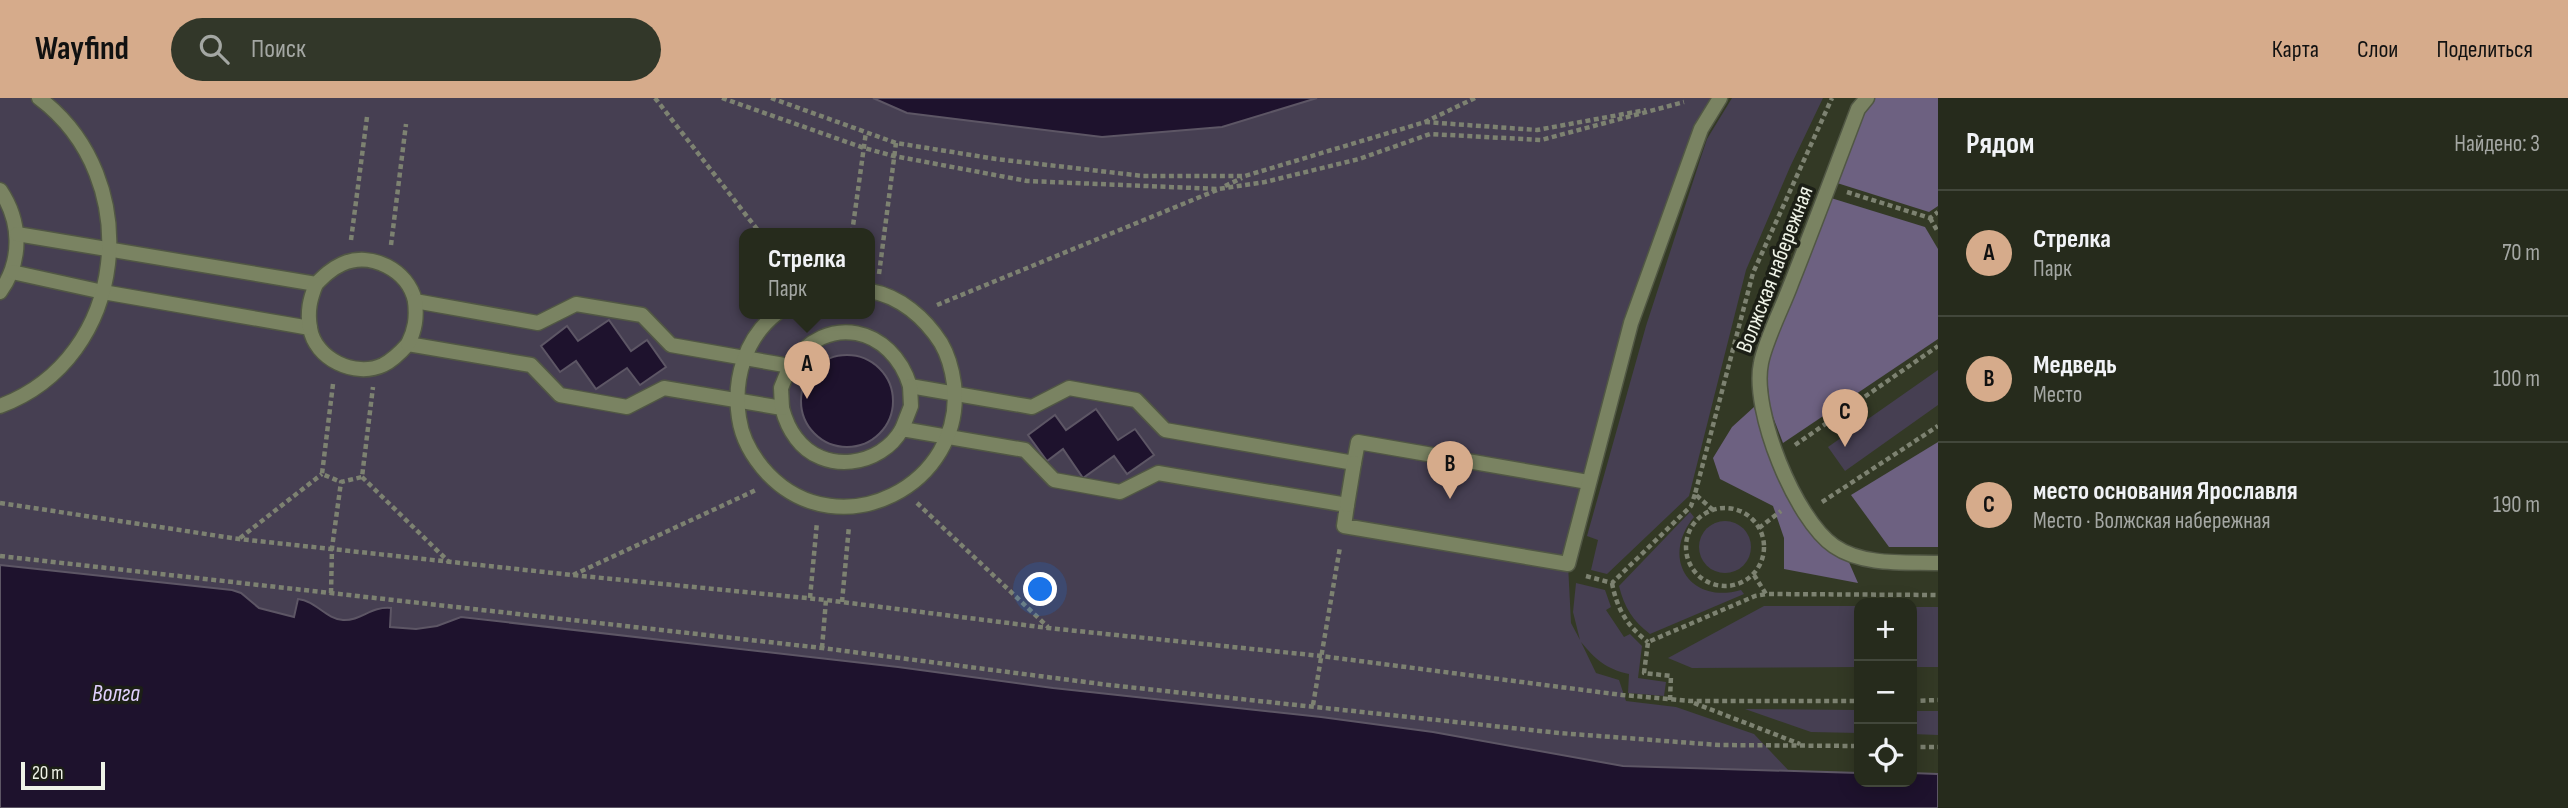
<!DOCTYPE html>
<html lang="ru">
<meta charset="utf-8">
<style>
:root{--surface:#262b1c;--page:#323729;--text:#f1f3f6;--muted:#a4a7a3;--line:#42473b;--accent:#d6ab8b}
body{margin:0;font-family:"Sofia Sans Condensed",sans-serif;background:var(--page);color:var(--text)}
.controls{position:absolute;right:21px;bottom:21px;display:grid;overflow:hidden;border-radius:14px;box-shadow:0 4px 18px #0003}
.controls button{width:63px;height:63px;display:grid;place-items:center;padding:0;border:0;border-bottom:2px solid var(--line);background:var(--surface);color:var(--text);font:35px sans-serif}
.scale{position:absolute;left:21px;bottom:18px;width:84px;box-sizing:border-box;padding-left:7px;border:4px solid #eff3e7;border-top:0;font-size:19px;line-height:24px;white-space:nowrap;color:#eff3e7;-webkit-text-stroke:5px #1c1f16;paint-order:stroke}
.you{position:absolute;left:1041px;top:492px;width:24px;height:24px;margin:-18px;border:5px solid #fff;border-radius:50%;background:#1a73e8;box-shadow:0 0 0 10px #1a73e833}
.badge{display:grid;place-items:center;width:46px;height:46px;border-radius:50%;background:var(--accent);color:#111;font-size:23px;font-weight:700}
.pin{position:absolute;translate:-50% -58px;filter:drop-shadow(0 2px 4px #0008)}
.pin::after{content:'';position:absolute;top:37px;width:24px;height:21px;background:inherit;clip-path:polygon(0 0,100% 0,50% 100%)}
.popup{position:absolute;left:739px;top:130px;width:136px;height:91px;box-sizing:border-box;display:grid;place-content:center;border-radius:14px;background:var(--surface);filter:drop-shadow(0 2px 5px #0005);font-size:23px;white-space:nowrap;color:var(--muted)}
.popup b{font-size:26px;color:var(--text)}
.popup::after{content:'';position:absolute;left:50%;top:100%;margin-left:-14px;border:14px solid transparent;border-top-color:var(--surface)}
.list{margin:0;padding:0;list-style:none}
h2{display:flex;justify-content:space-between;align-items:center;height:91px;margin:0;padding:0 28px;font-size:30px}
h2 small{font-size:23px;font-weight:400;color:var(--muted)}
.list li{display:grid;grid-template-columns:46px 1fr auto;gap:21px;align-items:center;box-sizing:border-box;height:126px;padding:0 28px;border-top:2px solid var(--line)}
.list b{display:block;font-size:26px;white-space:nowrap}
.list p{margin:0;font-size:23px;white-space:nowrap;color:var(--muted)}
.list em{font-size:23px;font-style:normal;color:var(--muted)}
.icon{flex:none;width:38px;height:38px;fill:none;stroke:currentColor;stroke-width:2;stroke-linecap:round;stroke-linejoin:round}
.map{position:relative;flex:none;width:1938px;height:710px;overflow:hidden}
header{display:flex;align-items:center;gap:42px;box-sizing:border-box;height:98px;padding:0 35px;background:var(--accent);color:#111}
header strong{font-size:33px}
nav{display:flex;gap:38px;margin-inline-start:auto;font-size:24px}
.search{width:490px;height:63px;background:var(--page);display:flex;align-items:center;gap:18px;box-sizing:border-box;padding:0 24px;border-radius:38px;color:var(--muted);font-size:26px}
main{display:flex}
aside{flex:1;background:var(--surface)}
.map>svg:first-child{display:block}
</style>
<header>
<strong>Wayfind</strong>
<div class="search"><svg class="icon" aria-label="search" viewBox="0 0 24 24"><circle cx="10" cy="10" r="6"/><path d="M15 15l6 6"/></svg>Поиск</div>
<nav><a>Карта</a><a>Слои</a><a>Поделиться</a></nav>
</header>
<main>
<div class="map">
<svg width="1938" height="710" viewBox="0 0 1938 710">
<rect width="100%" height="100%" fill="#333925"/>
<g fill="#463f52" fill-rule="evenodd">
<path d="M0,0H873L907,15L1102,39L1222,29L1317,0H1713L1639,218L1568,466L1571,525L1580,542L1573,514L1576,485L1605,492L1611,509L1606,512L1624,539L1630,536L1642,548L1638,580L1666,584L1664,598L1628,595L1629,576C1606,571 1595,561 1581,544L1596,575L1619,582L1626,603L1676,609L1754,636L1790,674L1623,668L1433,634L1321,619L1053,590L898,569L462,519L437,528L416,531L389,529L391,511C370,507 361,523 343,522C327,521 315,505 298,502L295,519L259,510L241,495L232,492L0,467ZM744,135H870V215H744Z"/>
<path d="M1732,0H1823L1790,69L1746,172L1689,398L1607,476L1591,472L1598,442L1587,438L1646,228L1700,62L1707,41Z"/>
<path d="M1938,272V307L1845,373L1828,349Z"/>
<path d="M1690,414L1694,419C1660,460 1690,507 1741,492L1744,496L1650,536C1633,523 1624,509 1619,488Z"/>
<circle cx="1725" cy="449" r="26"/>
<path d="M1764,508H1859V569L1692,570L1668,560Z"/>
<rect x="1912" y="509" width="26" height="60"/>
<path d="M1745,611L1859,612V635L1811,634Z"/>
<path d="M1912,613H1938V637L1912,636Z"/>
</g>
<g fill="#6d6181">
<path d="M1874,0H1938V108L1929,114L1837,85L1865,11Z"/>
<path d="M1831,100L1925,129L1938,151V241L1783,345L1770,311L1766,269Z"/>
<path d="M1754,309C1767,350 1792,428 1828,452C1834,456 1842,459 1848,462L1858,485L1784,471V440L1773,408L1720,381L1713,360L1732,329Z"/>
<path d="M1938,344V449H1889L1851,397Z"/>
</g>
<g fill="#1e122d" stroke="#5d5665" stroke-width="2">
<path d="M873,0H1317L1222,29L1102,39L907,15Z"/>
<path d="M609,222L631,253L647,242L666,269L640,287L627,270L596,291L576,263L560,274L541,248L567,228L578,243Z"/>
<circle cx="847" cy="303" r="46"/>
<path d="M1096,311L1118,342L1135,331L1154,357L1127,376L1114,358L1083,380L1063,351L1047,363L1028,337L1055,317L1066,332Z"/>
<path d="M0,467L232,492L241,495L259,510L294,519L298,501C316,503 326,521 343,522C361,523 371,508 391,510L390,529L416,531L437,528L461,519L898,569L1053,590L1321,619L1433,634L1623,668L1859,675V684H1912V675L1938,676V710H0Z"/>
</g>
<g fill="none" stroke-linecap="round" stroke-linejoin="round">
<defs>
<g id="street">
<path d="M1867,0L1858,11C1836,69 1814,128 1791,186C1783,208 1765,243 1761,265C1751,312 1795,421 1834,448C1863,468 1905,464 1938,465"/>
<path d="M0,92C21,123 23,162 0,194"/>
<path d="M17,136L316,186C324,178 331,171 342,166C371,153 408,172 415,203L538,225L576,206L642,217L671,247L790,268C826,213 892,229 910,288L1032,309L1069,290L1136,302L1165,332L1354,365L1358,344L1588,384"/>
<path d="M12,174L103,194L310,230C315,261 355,280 383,267C393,262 400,255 408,246L531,267L560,297L627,309L664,290L782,310C785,321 789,331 796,340C823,377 881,369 902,331L1025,352L1054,382L1120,394L1158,375L1347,407L1344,428L1568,466L1631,225L1701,31L1720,0"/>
<path d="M777,215C745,240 733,281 739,320C742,341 754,361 768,376C840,451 966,387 954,286C952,271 948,257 941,245C925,220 900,198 870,193"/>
<path d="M310,230C307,213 310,201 316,186"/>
<path d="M408,246C415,232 417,220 415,203"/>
<path d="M0,308C129,260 146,80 39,0"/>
<path d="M782,310L781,290L790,268"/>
<path d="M902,331L911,308L910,288"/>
<path d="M1347,407L1354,365"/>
</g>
</defs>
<use href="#street" stroke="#515744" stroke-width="17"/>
<g stroke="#7d8271" stroke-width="4.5" stroke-dasharray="5 3.5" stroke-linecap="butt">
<path d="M655,0L760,135"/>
<path d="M722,0L864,50L894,58L1027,83L1218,91L1265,84L1359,61L1430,36L1541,42L1684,4"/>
<path d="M771,0L896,45L996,61L1143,78H1245L1425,24L1475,0"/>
<path d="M1425,24L1537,32L1646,12"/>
<path d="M1225,88L1242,80"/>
<path d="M1847,94L1930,120L1938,114"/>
<path d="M1930,120L1938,134"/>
<path d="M852,135L866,34"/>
<path d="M351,142L367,19"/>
<path d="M391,147L406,26"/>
<path d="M879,176L896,45"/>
<path d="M937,207L1217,92"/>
<path d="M333,286L322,376L341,384"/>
<path d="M1795,347L1938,248"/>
<path d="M362,379L449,464"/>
<path d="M1822,404L1938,328"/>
<path d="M0,405L239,441L572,477L826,502L1048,530L1321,558L1622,597L1690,603H1859"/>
<path d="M917,405L1048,529"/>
<circle cx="1725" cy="449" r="39"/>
<path d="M1713,412L1695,396L1753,175L1832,0"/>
<path d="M1759,430L1781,413"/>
<path d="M240,440L322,376"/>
<path d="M0,458L822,550L1109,587L1559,635L1719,647L1859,648"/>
<path d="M573,477L756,392"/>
<path d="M1754,477L1766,496L1938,497"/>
<path d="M1586,478L1612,485L1691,408L1695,396"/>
<path d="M1612,485C1617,511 1627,528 1648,544"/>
<path d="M331,495L332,450L341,384L362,379L373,289"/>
<path d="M810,500L817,424"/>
<path d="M842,504L849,428"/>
<path d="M822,550L826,502"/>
<path d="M1670,602L1671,578L1644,575L1648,544L1755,498L1766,496"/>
<path d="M1912,603L1938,602"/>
<path d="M1694,605L1800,646"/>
<path d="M1313,607L1340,449"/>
<path d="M1912,649H1938"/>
</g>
<use href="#street" stroke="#7a8362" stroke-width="14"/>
</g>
<g text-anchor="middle" stroke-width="7" stroke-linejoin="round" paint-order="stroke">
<g font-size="23" fill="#eff3e7" stroke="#1c1f16">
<text transform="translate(1774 171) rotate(-69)" y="8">Волжская набережная</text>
</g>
<g font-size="24" font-style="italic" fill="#e1d0fe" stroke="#1c1f16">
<text x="116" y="603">Волга</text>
</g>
</g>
</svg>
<div class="controls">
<button>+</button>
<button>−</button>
<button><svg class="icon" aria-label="locate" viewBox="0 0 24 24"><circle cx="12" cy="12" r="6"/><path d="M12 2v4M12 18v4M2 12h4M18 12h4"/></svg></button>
</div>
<div class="scale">20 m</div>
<div class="you"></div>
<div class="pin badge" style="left:807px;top:301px">A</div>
<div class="popup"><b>Стрелка</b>Парк</div>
<div class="pin badge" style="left:1450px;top:401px">B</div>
<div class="pin badge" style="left:1845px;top:349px">C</div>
</div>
<aside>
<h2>Рядом<small>Найдено: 3</small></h2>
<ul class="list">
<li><span class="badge">A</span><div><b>Стрелка</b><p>Парк</p></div><em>70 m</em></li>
<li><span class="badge">B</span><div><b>Медведь</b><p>Место</p></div><em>100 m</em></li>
<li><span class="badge">C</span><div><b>место основания Ярославля</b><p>Место · Волжская набережная</p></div><em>190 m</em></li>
</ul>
</aside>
</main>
